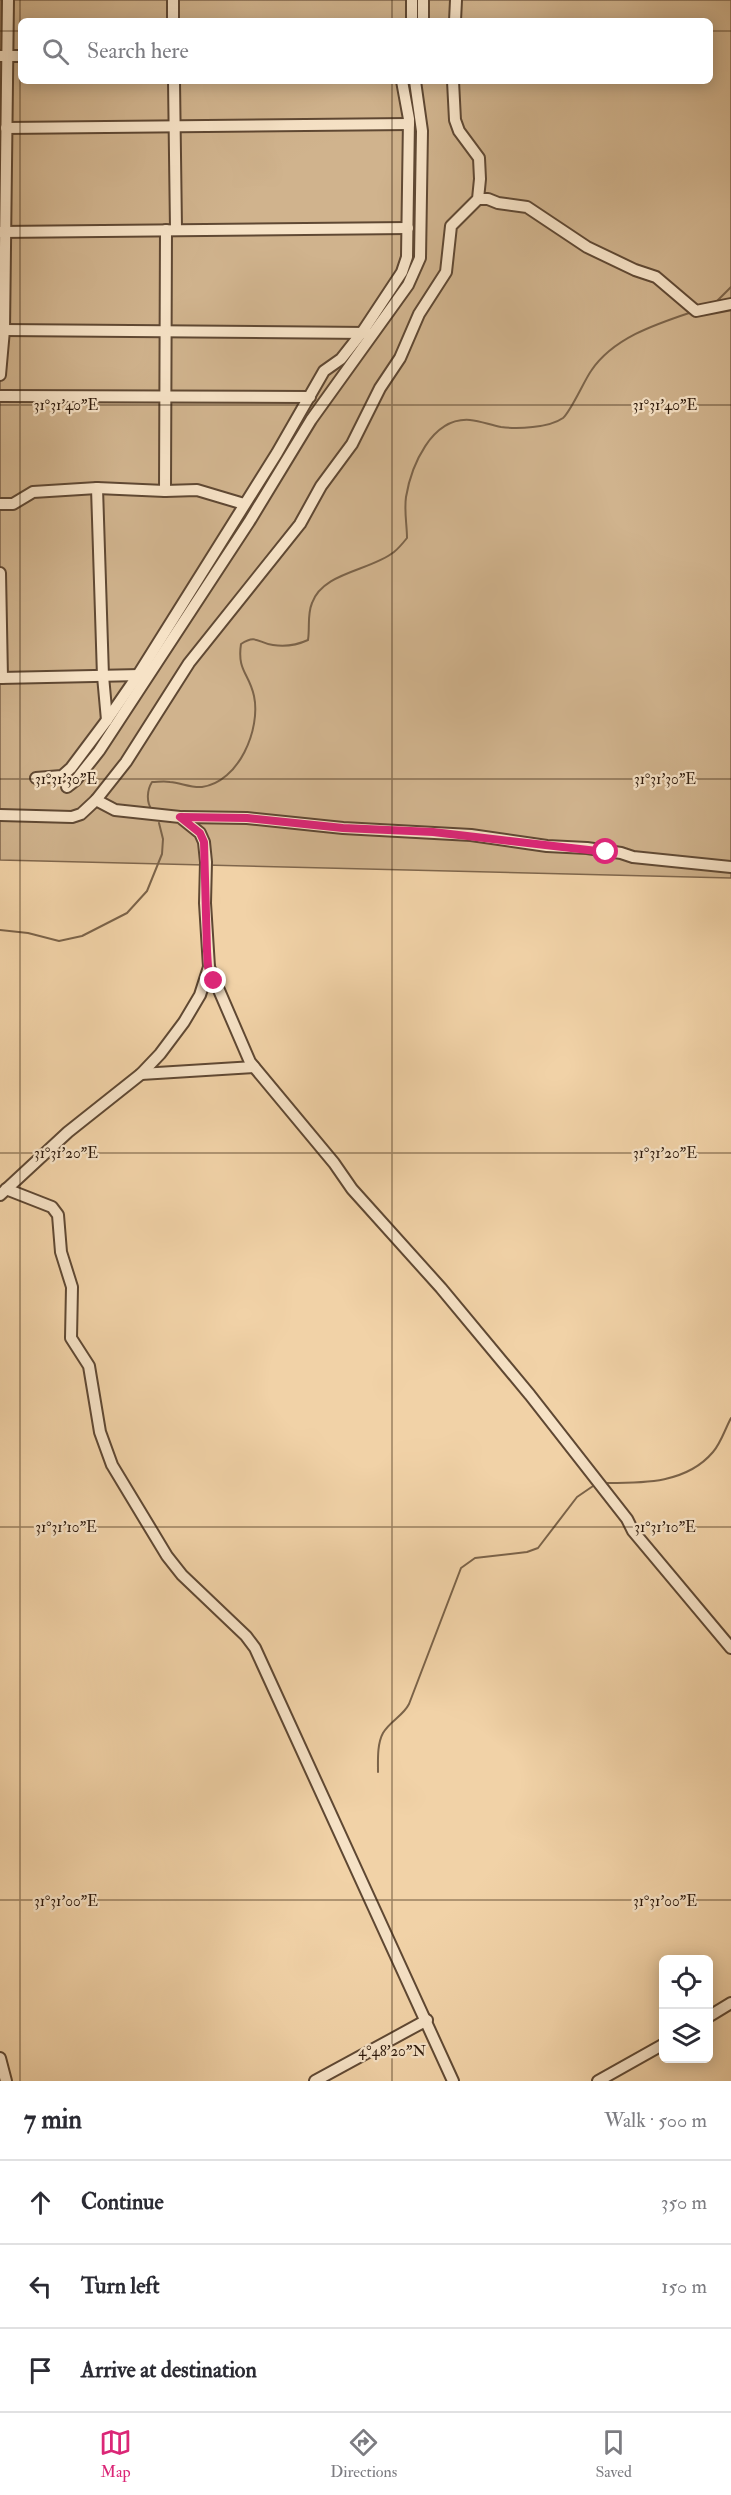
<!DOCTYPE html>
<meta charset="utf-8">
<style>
:root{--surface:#fff;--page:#f2f2f3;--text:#2b2b33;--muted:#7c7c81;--line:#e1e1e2;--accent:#db2777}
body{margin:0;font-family:"IM FELL Double Pica",serif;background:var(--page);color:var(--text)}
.controls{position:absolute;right:18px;bottom:18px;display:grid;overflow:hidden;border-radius:9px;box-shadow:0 3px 15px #0003}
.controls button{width:54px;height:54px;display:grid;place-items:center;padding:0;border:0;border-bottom:2px solid var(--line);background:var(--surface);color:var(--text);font:30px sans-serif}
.stop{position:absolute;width:18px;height:18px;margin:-14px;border:4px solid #db2777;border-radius:50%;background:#fff}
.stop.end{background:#db2777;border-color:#fff;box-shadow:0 2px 6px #0008}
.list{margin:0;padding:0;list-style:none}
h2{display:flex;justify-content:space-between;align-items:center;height:78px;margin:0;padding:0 24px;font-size:26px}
h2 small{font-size:20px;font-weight:400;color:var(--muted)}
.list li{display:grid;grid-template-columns:39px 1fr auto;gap:18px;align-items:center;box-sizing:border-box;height:84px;padding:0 24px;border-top:2px solid var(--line)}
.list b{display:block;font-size:22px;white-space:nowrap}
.list em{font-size:20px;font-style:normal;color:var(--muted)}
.icon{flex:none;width:33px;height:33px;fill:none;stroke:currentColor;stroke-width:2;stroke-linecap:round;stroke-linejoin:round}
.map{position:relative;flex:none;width:731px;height:2081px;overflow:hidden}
.search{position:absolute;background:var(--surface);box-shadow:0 3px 15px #0003;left:18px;right:18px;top:18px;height:66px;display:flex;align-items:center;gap:15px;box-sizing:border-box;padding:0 21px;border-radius:9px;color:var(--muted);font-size:22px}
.sheet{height:330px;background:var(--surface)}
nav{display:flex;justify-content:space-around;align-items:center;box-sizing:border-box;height:84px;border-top:2px solid var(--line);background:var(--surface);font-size:16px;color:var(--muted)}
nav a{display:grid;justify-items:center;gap:3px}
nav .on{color:var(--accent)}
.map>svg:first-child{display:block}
</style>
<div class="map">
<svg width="731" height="2081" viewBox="0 0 731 2081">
<rect width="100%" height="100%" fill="#f1d2a7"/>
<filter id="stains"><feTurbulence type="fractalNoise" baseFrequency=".00333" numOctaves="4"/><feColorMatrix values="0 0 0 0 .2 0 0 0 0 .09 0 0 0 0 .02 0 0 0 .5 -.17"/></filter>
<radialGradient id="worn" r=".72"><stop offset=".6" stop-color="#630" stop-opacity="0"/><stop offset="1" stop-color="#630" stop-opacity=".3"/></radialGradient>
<path fill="#d0b38d" stroke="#7f664c" stroke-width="1.5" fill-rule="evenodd" d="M0,0H731V878L0,860ZM21,21H710V81H21Z"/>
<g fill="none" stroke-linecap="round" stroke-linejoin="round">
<g stroke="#7b6349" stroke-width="2">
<path d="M716,302L731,287"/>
<path d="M152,810C146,802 147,790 152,782C158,782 164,781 170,782C181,783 191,788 202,787C239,782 261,729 254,696C249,673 237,671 241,644C257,634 258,643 273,645C285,647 297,645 308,640C310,627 307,615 312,603C323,572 370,571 394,552C399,548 403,543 407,538C407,525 404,511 406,497C411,467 431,417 470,420C481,421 490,425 501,427C517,429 549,428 563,418C571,411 584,381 591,371C613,338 656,324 692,312"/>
<path d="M0,930L28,933L59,941L82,936L127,913L147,891L162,854L163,839L159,823"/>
<path d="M604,1483C642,1483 686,1484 713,1452C721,1443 725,1429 731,1418"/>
<path d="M378,1772C378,1760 377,1744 383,1733C390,1721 403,1716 409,1704L461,1568L475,1558L527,1552L538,1548L577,1497L596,1484"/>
</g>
<defs>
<g id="minor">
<path d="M173,0V21"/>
<path d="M423,0V21"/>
<path d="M412,21V0"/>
<path d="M455,21L456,0"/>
<path d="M0,56H21"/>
<path d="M174,81L176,229"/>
<path d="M6,128L409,124"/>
<path d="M478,199H488L498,203L527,207L587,247L635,270L656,277L696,311L731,304"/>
<path d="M0,232L408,228"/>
<path d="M4,330L368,333"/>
<path d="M0,375L4,330L8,0"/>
<path d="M0,396L310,397"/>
<path d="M97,488L103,676L107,720"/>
<path d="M165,491L166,230"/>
<path d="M0,504H13L33,492L97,488L165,491L197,490L244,504"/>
<path d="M0,573L2,678"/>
<path d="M0,678L141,675"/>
<path d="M36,778L62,776L71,768L107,720L138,675L277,453L324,371L341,359L363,331L402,272L407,257L409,119L402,81"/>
<path d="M67,787L76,780L99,751L249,522L311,420L408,285L420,258L422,131L415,81"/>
<path d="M96,800L115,810L180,817L200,833L204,842L206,862L205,903L209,967L250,1062L334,1163L352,1189L441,1288L530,1395L627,1519L633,1531L731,1648"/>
<path d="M0,815L72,817L81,814L96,800L126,762L189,663L300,524L321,486L352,444L380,388L400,358L419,314L446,272L451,226L478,199L480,179L479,158L459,131L455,120L453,81"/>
<path d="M183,817L247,818L343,828L471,835L547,846L587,848L621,853L633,857L731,867"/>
<path d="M141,1074L254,1067"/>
<path d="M6,1189L52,1207L58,1215L61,1252L72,1287L71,1338L89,1366L100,1432L112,1465L167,1556L182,1575L246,1636L255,1648L453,2081"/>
<path d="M0,1195L68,1132L141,1074L160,1054L184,1022L200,995L209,967"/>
<path d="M708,2017L731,2003"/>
<path d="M0,2058L6,2081"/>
<path d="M315,2081L427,2020"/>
<path d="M598,2081L664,2044"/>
</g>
</defs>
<use href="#minor" stroke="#5f4833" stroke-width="14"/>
<use href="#minor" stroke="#f6e2c6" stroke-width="10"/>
</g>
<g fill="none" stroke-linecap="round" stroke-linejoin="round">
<path stroke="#db2777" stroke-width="8" d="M214,981L208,967L207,951L204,842L200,833L180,817L247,818L343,828L433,832L606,852"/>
</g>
<path fill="none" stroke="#2e1a0c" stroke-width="1.5" stroke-opacity="0.45" d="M20,0V2081M392,0V21M0,31H21M710,31H731M392,81V2081M0,405H731M0,779H731M0,1153H731M0,1527H731M0,1900H731"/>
<g font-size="15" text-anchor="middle" fill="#2e1a0c" stroke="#f6e2c6" stroke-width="4.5" stroke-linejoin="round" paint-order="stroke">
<text x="665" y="410">31°31'40"E</text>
<text x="66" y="410">31°31'40"E</text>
<text x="66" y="784">31°31'30"E</text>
<text x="665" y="784">31°31'30"E</text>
<text x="665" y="1158">31°31'20"E</text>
<text x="66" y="1158">31°31'20"E</text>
<text x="665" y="1532">31°31'10"E</text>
<text x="66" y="1532">31°31'10"E</text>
<text x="66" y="1906">31°31'00"E</text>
<text x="665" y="1906">31°31'00"E</text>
<text x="392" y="2056">4°48'20"N</text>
</g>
<rect width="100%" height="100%" filter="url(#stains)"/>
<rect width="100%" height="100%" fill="url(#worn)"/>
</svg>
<div class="controls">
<button><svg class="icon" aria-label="locate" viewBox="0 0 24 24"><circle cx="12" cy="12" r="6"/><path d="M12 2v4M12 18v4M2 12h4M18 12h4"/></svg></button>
<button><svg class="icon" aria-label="layers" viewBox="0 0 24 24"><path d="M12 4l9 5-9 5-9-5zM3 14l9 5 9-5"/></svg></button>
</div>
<div class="stop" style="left:606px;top:852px"></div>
<div class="stop end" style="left:214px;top:981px"></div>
<div class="search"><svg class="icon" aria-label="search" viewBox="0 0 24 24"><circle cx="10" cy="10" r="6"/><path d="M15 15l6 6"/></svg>Search here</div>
</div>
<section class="sheet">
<h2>7 min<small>Walk · 500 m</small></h2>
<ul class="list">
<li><svg class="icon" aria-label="ahead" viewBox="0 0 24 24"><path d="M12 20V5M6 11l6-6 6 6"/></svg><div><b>Continue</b></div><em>350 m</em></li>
<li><svg class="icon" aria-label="left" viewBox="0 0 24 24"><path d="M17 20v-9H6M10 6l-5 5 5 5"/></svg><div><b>Turn left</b></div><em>150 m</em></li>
<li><svg class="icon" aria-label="arrive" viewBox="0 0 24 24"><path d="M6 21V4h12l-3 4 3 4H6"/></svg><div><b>Arrive at destination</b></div></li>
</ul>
</section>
<nav>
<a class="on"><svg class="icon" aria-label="map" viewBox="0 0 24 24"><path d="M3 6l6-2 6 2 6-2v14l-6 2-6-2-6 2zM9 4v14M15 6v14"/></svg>Map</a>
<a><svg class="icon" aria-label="directions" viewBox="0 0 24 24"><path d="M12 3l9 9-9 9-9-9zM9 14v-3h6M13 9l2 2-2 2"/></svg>Directions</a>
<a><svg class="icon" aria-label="saved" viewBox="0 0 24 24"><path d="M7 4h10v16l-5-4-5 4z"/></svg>Saved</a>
</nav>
